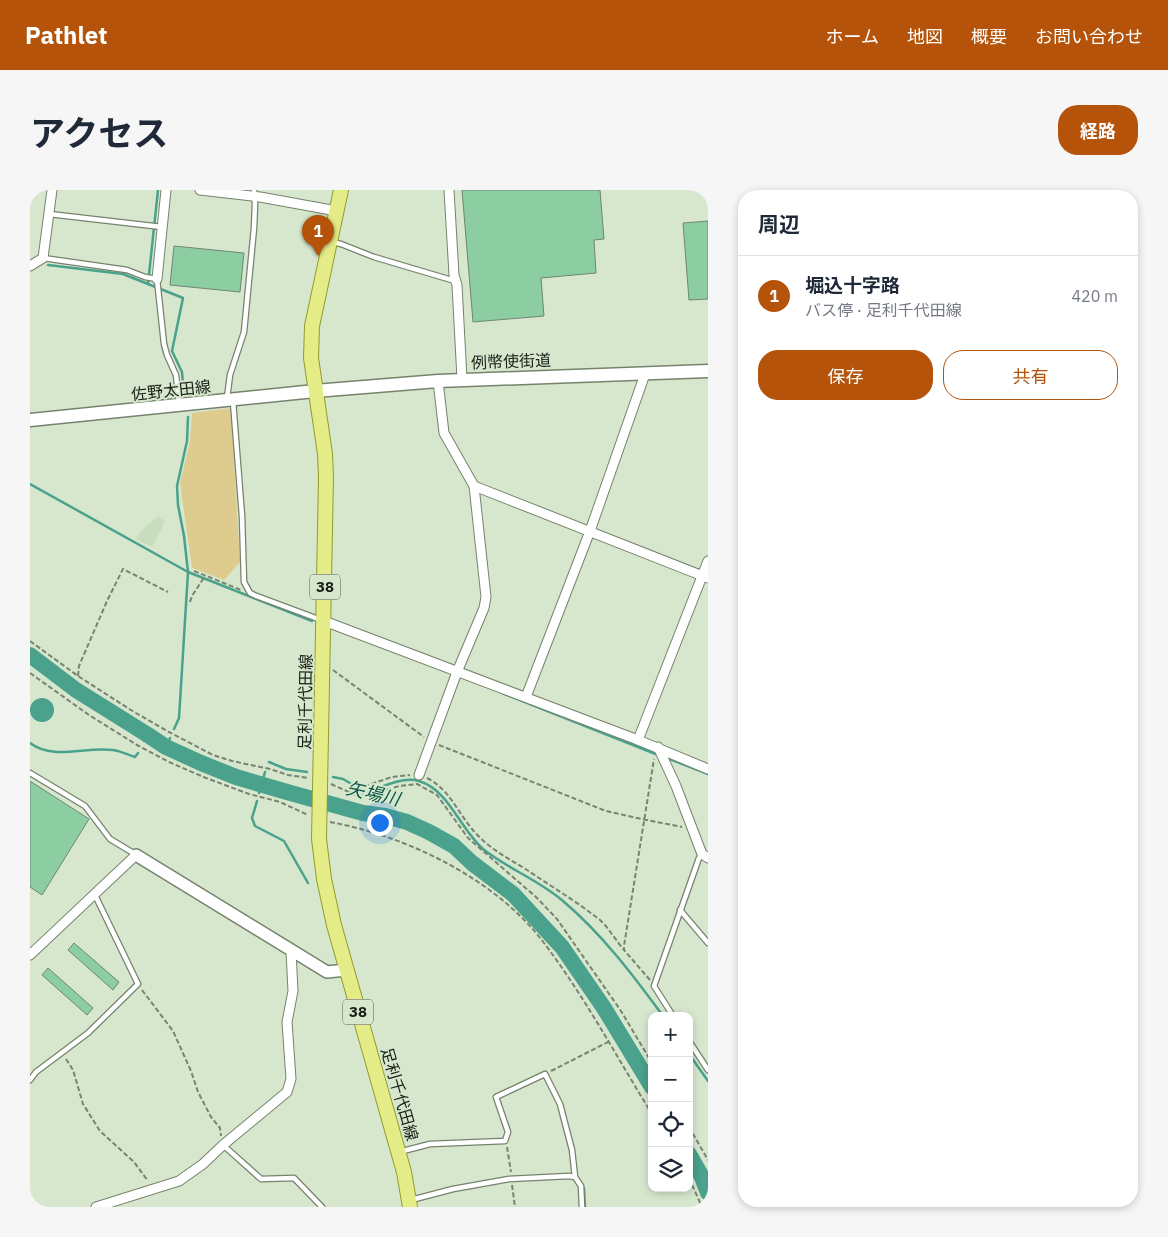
<!DOCTYPE html>
<html lang="ja">
<meta charset="utf-8">
<style>
:root{--surface:#fff;--page:#f6f6f7;--text:#1f2937;--muted:#747a83;--line:#e0e1e3;--accent:#b45309}
body{margin:0;font-family:"IBM Plex Sans","Noto Sans JP",sans-serif;background:var(--page);color:var(--text)}
.controls{position:absolute;right:15px;bottom:15px;display:grid;overflow:hidden;border-radius:10px;box-shadow:0 2px 8px #0003}
.controls button{width:45px;height:45px;display:grid;place-items:center;padding:0;border:0;border-bottom:1px solid var(--line);background:var(--surface);color:var(--text);font:25px sans-serif}
.you{position:absolute;left:349px;top:632px;width:18px;height:18px;margin:-12px;border:4px solid #fff;border-radius:50%;background:#1a73e8;box-shadow:0 0 0 8px #1a73e833}
.badge{display:grid;place-items:center;width:32px;height:32px;border-radius:50%;background:var(--accent);color:#fff;font-size:16px;font-weight:700}
.pin{position:absolute;translate:-50% -41px;filter:drop-shadow(0 1px 2px #0008)}
.pin::after{content:'';position:absolute;top:26px;width:18px;height:15px;background:inherit;clip-path:polygon(0 0,100% 0,50% 100%)}
.list{margin:0;padding:0;list-style:none}
h2{display:flex;justify-content:space-between;align-items:center;height:65px;margin:0;padding:0 20px;font-size:21px}
h2 small{font-size:16px;font-weight:400;color:var(--muted)}
.list li{display:grid;grid-template-columns:32px 1fr auto;gap:15px;align-items:center;box-sizing:border-box;height:80px;padding:0 20px;border-top:1px solid var(--line)}
.list b{display:block;font-size:19px;white-space:nowrap}
.list p{margin:0;font-size:16px;white-space:nowrap;color:var(--muted)}
.list em{font-size:16px;font-style:normal;color:var(--muted)}
.actions{display:flex;gap:10px;padding:15px 20px}
.actions a{flex:1;padding:11px 0;border:1px solid var(--accent);border-radius:20px;text-align:center;font-size:18px;color:var(--accent)}
.actions .main{background:var(--accent);color:#fff}
.icon{flex:none;width:28px;height:28px;fill:none;stroke:currentColor;stroke-width:2;stroke-linecap:round;stroke-linejoin:round}
.map{position:relative;flex:none;width:678px;height:1017px;overflow:hidden;border-radius:20px}
header{display:flex;align-items:center;gap:30px;box-sizing:border-box;height:70px;padding:0 25px;background:var(--accent);color:#fff}
header strong{font-size:24px}
nav{display:flex;gap:28px;margin-inline-start:auto;font-size:18px}
.intro{display:flex;align-items:center;justify-content:space-between;box-sizing:border-box;height:120px;padding:0 30px}
h1{margin:0;font-size:35px}
.button{padding:12px 22px;border-radius:20px;background:var(--accent);color:#fff;font-size:18px;font-weight:700}
main{display:flex;gap:30px;padding:0 30px}
aside{flex:1;background:var(--surface);border-radius:20px;box-shadow:0 2px 8px #0003}
.map>svg:first-child{display:block}
</style>
<header>
<strong>Pathlet</strong>
<nav><a>ホーム</a><a>地図</a><a>概要</a><a>お問い合わせ</a></nav>
</header>
<div class="intro"><h1>アクセス</h1><a class="button">経路</a></div>
<main>
<div class="map">
<svg width="678" height="1017" viewBox="0 0 678 1017">
<rect width="100%" height="100%" fill="#d7e7ce"/>
<path fill="#c8ddbe" d="M128,326L135,332L122,357L106,349L112,340Z"/>
<path fill="#decc8e" d="M201,218L210,372L194,390L162,378L150,293L160,251L162,223Z"/>
<circle fill="#4aa18c" cx="12" cy="520" r="12"/>
<g fill="none" stroke-linecap="round" stroke-linejoin="round">
<g stroke="#4aa18c" stroke-width="2.5">
<path d="M18,75L93,84L153,108L142,161L152,182L154,206"/>
<path d="M118,94L128,0"/>
<path d="M0,294L158,382L282,431"/>
<path d="M472,503L628,565"/>
<path d="M144,539L149,528L158,382L154,346L148,315L147,296L157,251L158,227"/>
<path d="M114,551L118,545"/>
<path d="M0,553C24,571 55,556 83,560C91,561 98,565 105,567L108,563"/>
<path d="M136,557L140,548"/>
<path d="M637,568L678,584"/>
<path d="M239,572L256,579L277,582"/>
<path d="M303,587L313,589L325,596"/>
<path d="M229,603L235,582"/>
<path d="M333,603L334,604C350,598 372,586 389,591C419,600 430,639 453,659C478,679 509,690 533,711C572,744 603,785 633,826"/>
<path d="M227,611L222,628L225,636L254,651L278,693"/>
<path d="M659,864L678,891"/>
<path d="M554,998L555,1017"/>
</g>
<g stroke="#4aa18c" stroke-width="16">
<path d="M0,465L46,500L118,545L136,557L171,573L206,587L257,602L333,623L355,626L377,632L399,642L424,656L442,673L483,704L532,757L574,818L622,897"/>
<path d="M659,964L672,987L678,1003"/>
</g>
</g>
<g fill="#8ccda2" stroke="#6d8675">
<path d="M432,0H570L574,49L564,50L566,83L511,88L514,126L443,132Z"/>
<path d="M678,31V109L659,110L653,33Z"/>
<path d="M144,56L214,63L210,102L140,95Z"/>
<path d="M0,591L59,629L12,705L0,697Z"/>
<path d="M44,753L89,792L83,800L38,760Z"/>
<path d="M18,778L63,818L57,825L12,785Z"/>
</g>
<g fill="none" stroke-linecap="round" stroke-linejoin="round">
<defs>
<g id="service">
<path d="M19,24L132,37"/>
<path d="M302,52L311,54L344,67L425,91"/>
<path d="M13,68L97,80L115,87L127,89L134,154L137,165L146,185L149,213"/>
<path d="M197,208L200,185L214,142L224,38L225,14L224,0"/>
<path d="M203,211L212,326L214,392L220,403L224,405L291,430"/>
<path d="M0,583L55,616L80,649L105,664"/>
<path d="M650,720L678,753"/>
<path d="M643,826L624,796L669,668L672,664"/>
<path d="M659,851L678,880"/>
<path d="M0,890L6,882L58,843L108,794L65,705"/>
<path d="M193,955L231,989L264,988L292,1017"/>
<path d="M369,962L400,954L475,951L478,942L466,907L515,884L530,914L542,960L545,987"/>
<path d="M381,1010L423,999L479,989L539,986L545,987L551,996L552,1017"/>
</g>
<g id="minor">
<path d="M170,0L230,7L307,21"/>
<path d="M419,0L424,85L427,95L432,189"/>
<path d="M0,76L13,68L22,0"/>
<path d="M127,89L136,0"/>
<path d="M444,296L678,388"/>
<path d="M294,431L608,550L678,579"/>
<path d="M496,507L560,341L615,184"/>
<path d="M608,550L678,371"/>
<path d="M628,557L646,596L672,664L678,668"/>
<path d="M389,585L427,482L454,418L456,407L444,296L414,243L408,191"/>
<path d="M0,765L106,665"/>
<path d="M66,1017L149,991L173,974L193,955L257,902L261,889L257,832L263,801L261,761"/>
</g>
<path id="tertiary" d="M106,665L297,782L316,780"/>
<path id="secondary" d="M0,230L285,201L408,191L678,181"/>
<path id="primary" d="M311,0L282,136L281,168L295,264L296,287L289,649L294,689L304,735L374,982L380,1017"/>
</defs>
<use href="#service" stroke="#75836d" stroke-width="7"/>
<use href="#minor" stroke="#75836d" stroke-width="11"/>
<use href="#tertiary" stroke="#75836d" stroke-width="14"/>
<use href="#secondary" stroke="#75836d" stroke-width="15"/>
<use href="#primary" stroke="#919c2b" stroke-width="16"/>
<g stroke="#788372" stroke-width="2" stroke-dasharray="5 2.5" stroke-linecap="butt">
<path d="M164,381L211,400"/>
<path d="M160,412L162,406L175,386"/>
<path d="M0,451L48,486L104,522L139,542L183,565L202,571L240,579L258,585L279,588"/>
<path d="M303,480L394,547"/>
<path d="M0,483L59,525L107,555L139,572L176,588L219,604L250,612L278,625"/>
<path d="M48,486L49,476L77,411L93,379L138,402"/>
<path d="M409,555L576,621L607,628L652,637"/>
<path d="M397,588C419,599 427,621 442,639C456,656 475,667 494,678C519,695 546,711 570,730C579,738 586,751 594,760"/>
<path d="M301,594L332,608L369,596L387,594L407,605L438,648L506,707L527,729L591,821L622,873"/>
<path d="M320,601L362,587L380,585"/>
<path d="M300,632C377,646 466,689 514,753C555,807 586,866 622,924"/>
<path d="M620,790L594,760V756L624,569"/>
<path d="M112,800L143,841L161,881L168,902L181,927L190,938L191,946"/>
<path d="M36,869L43,880L53,914L70,941L104,972L118,991"/>
<path d="M521,881L580,851"/>
<path d="M659,937L678,970"/>
<path d="M477,957L481,982"/>
<path d="M659,988L672,1017"/>
<path d="M482,995L485,1017"/>
</g>
<use href="#service" stroke="#fff" stroke-width="4.5"/>
<use href="#minor" stroke="#fff" stroke-width="9"/>
<use href="#tertiary" stroke="#fff" stroke-width="11"/>
<use href="#secondary" stroke="#fff" stroke-width="12"/>
<use href="#primary" stroke="#e4ec87" stroke-width="14"/>
</g>
<g text-anchor="middle" stroke-width="4" stroke-linejoin="round" paint-order="stroke">
<g fill="#d7e7ce" stroke="#525b4d" stroke-width="1">
<rect x="280" y="384.5" width="30" height="25" rx="4"/>
<rect x="313" y="809.5" width="30" height="25" rx="4"/>
</g>
<g font-size="15" font-weight="bold" fill="#191f16">
<text x="295" y="402">38</text>
<text x="328" y="827">38</text>
</g>
<g font-size="16" fill="#191f16" stroke="#d7e7ce">
<text transform="translate(481 171) rotate(-2)" y="6">例幣使街道</text>
<text transform="translate(141 200) rotate(-6)" y="6">佐野太田線</text>
<text transform="translate(275 512) rotate(-89)" y="6">足利千代田線</text>
<text transform="translate(370 904) rotate(74)" y="6">足利千代田線</text>
</g>
<g font-size="18" font-style="italic" fill="#085546" stroke="#d7e7ce">
<text transform="translate(343 604) rotate(13)" y="6">矢場川</text>
</g>
</g>
</svg>
<div class="controls">
<button>+</button>
<button>−</button>
<button><svg class="icon" aria-label="locate" viewBox="0 0 24 24"><circle cx="12" cy="12" r="6"/><path d="M12 2v4M12 18v4M2 12h4M18 12h4"/></svg></button>
<button><svg class="icon" aria-label="layers" viewBox="0 0 24 24"><path d="M12 4l9 5-9 5-9-5zM3 14l9 5 9-5"/></svg></button>
</div>
<div class="you"></div>
<div class="pin badge" style="left:288px;top:66px">1</div>
</div>
<aside>
<h2>周辺<small></small></h2>
<ul class="list">
<li><span class="badge">1</span><div><b>堀込十字路</b><p>バス停 · 足利千代田線</p></div><em>420 m</em></li>
</ul>
<div class="actions"><a class="main">保存</a><a>共有</a></div>
</aside>
</main>
